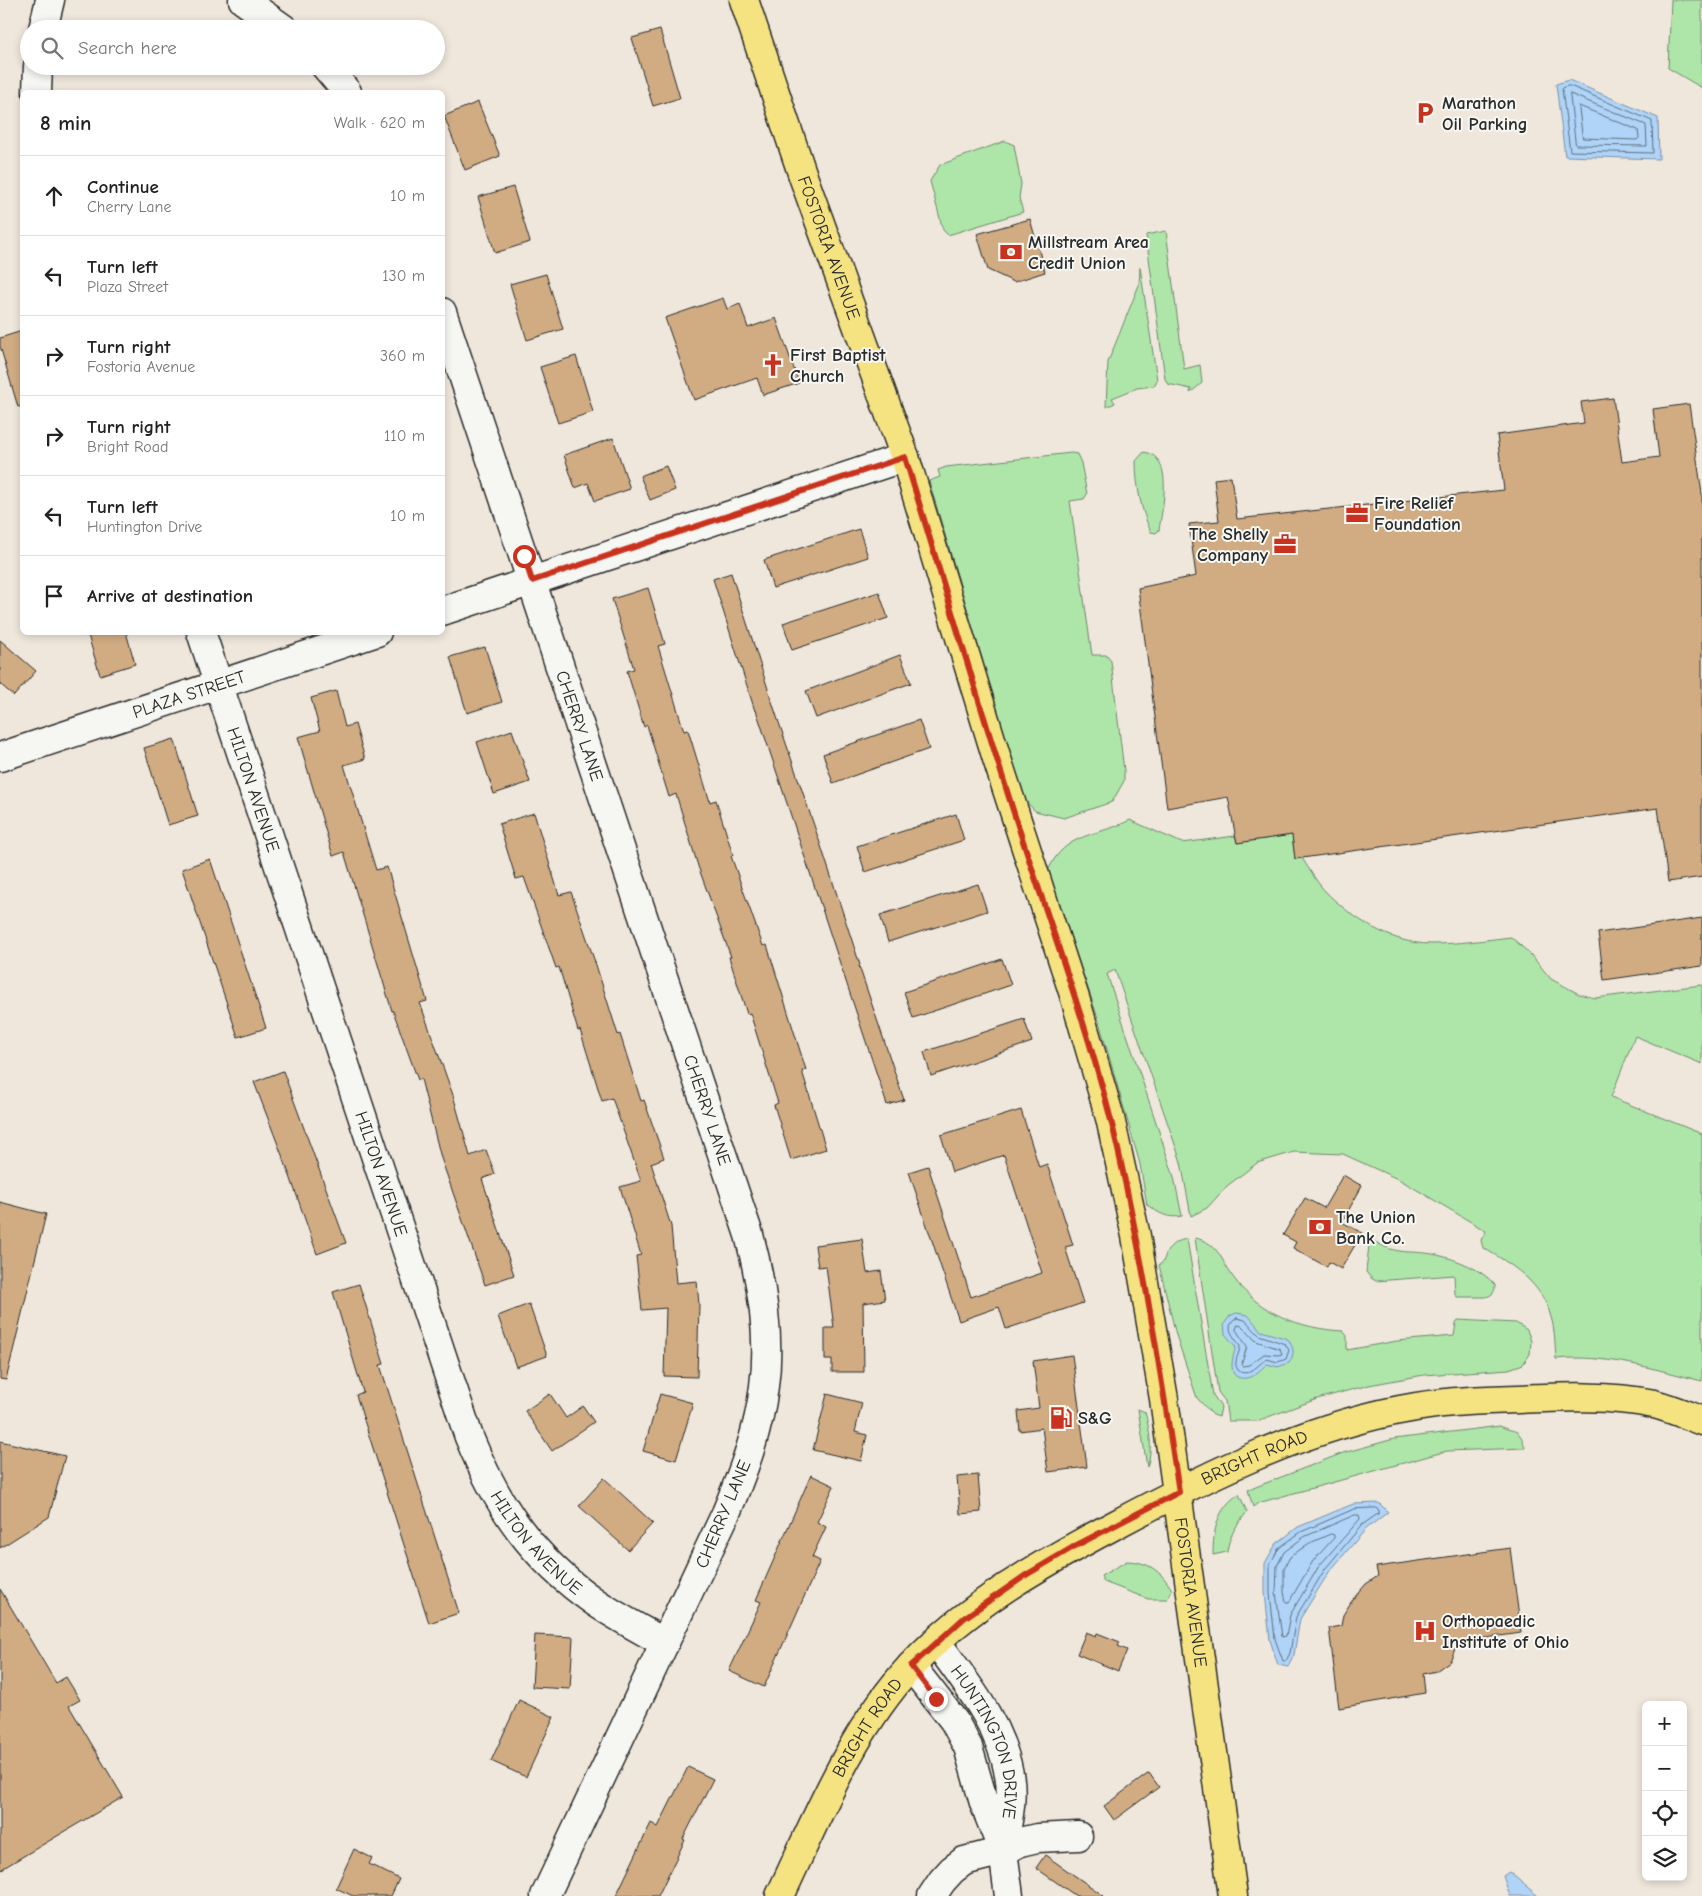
<!DOCTYPE html>
<meta charset="utf-8">
<style>
:root{--surface:#fff;--page:#f6f6f6;--text:#222;--muted:#767676;--line:#e0e0e0}
body{margin:0;font-family:"Comic Neue",sans-serif;background:var(--page);color:var(--text)}
.controls{position:absolute;right:15px;bottom:15px;display:grid;overflow:hidden;border-radius:8px;box-shadow:0 2px 8px #0003}
.controls button{width:45px;height:45px;display:grid;place-items:center;padding:0;border:0;border-bottom:1px solid var(--line);background:var(--surface);color:var(--text);font:25px sans-serif}
.stop{position:absolute;width:15px;height:15px;margin:-11px;border:4px solid #c8321e;border-radius:50%;background:#fff}
.stop.end{background:#c8321e;border-color:#fff;box-shadow:0 1px 5px #0008}
.list{margin:0;padding:0;list-style:none}
h2{display:flex;justify-content:space-between;align-items:center;height:65px;margin:0;padding:0 20px;font-size:21px}
h2 small{font-size:16px;font-weight:400;color:var(--muted)}
.list li{display:grid;grid-template-columns:32px 1fr auto;gap:15px;align-items:center;box-sizing:border-box;height:80px;padding:0 20px;border-top:1px solid var(--line)}
.list b{display:block;font-size:19px;white-space:nowrap}
.list p{margin:0;font-size:16px;white-space:nowrap;color:var(--muted)}
.list em{font-size:16px;font-style:normal;color:var(--muted)}
.icon{flex:none;width:28px;height:28px;fill:none;stroke:currentColor;stroke-width:2;stroke-linecap:round;stroke-linejoin:round}
.map{position:relative;flex:none;width:1702px;height:1896px;overflow:hidden}
.search{position:absolute;background:var(--surface);box-shadow:0 2px 8px #0003;left:20px;top:20px;width:425px;height:55px;display:flex;align-items:center;gap:12px;box-sizing:border-box;padding:0 18px;border-radius:28px;color:var(--muted);font-size:19px}
.panel{position:absolute;background:var(--surface);box-shadow:0 2px 8px #0003;left:20px;top:90px;width:425px;height:545px;border-radius:8px}
.map>svg:first-child{display:block}
</style>
<div class="map">
<svg width="1702" height="1896" viewBox="0 0 1702 1896">
<rect width="100%" height="100%" fill="#efe7dc"/>
<filter id="ink" filterUnits="userSpaceOnUse"><feTurbulence type="fractalNoise" baseFrequency=".02" numOctaves="2"/><feDisplacementMap in="SourceGraphic" scale="10" xChannelSelector="R" yChannelSelector="G"/><feConvolveMatrix kernelMatrix="1 2 1 2 8 2 1 2 1" color-interpolation-filters="sRGB"/></filter>
<g filter="url(#ink)">
<g fill="#aee6aa" stroke="#6c886a">
<path d="M1671,0H1702V88L1668,68Z"/>
<path d="M1005,141L1014,145L1021,184L1019,198L1023,212L948,235L943,230L930,181L940,165Z"/>
<path d="M1166,231L1184,369L1200,365L1202,383L1190,393L1191,389L1168,384L1165,379L1146,235Z"/>
<path d="M1140,267L1157,380L1154,386L1137,388L1112,398L1115,403L1106,407L1108,362L1139,285Z"/>
<path d="M1144,452C1175,456 1162,509 1159,530L1156,533L1151,532C1141,510 1136,486 1136,461Z"/>
<path d="M1071,453L1077,454L1081,463L1087,494L1084,499L1070,501L1092,655H1106L1111,661L1124,771V781L1112,802L1064,818L1035,811L1024,799L929,481L940,477L938,470L946,467Z"/>
<path d="M1130,820L1182,843L1235,836L1237,843L1292,835L1295,859L1302,858C1309,869 1316,881 1324,890C1351,918 1391,944 1431,944C1458,944 1485,940 1511,937L1530,954L1551,979L1579,994L1595,998L1702,985V1064L1635,1036L1611,1097L1702,1134V1381C1655,1369 1605,1354 1556,1359C1555,1346 1555,1330 1551,1317C1542,1283 1512,1264 1483,1248L1481,1240L1486,1231L1402,1181L1343,1154L1294,1152L1257,1163L1227,1186L1207,1208L1191,1216L1181,1162L1115,970L1107,974L1174,1177L1182,1216C1167,1219 1159,1213 1147,1205L1140,1164L1098,1018L1048,871C1065,831 1098,837 1130,820Z"/>
<path d="M1195,1238C1219,1243 1220,1259 1233,1277C1258,1313 1301,1329 1343,1331L1347,1336V1350L1397,1341L1454,1336L1456,1323L1458,1320L1516,1323L1527,1330L1531,1341L1530,1354L1523,1364L1509,1369L1424,1375L1369,1385L1317,1399L1257,1421H1228L1225,1401L1218,1392Z"/>
<path d="M1187,1239L1213,1395L1221,1407L1219,1417L1213,1415L1197,1398L1176,1335L1159,1265L1163,1262C1168,1248 1171,1242 1187,1239Z"/>
<path d="M1372,1240C1398,1257 1411,1249 1437,1255C1456,1259 1482,1269 1495,1285C1495,1292 1493,1295 1486,1297H1457L1455,1294L1454,1275L1376,1281L1371,1278L1366,1272L1369,1245Z"/>
<path d="M1138,1409L1145,1412C1150,1432 1153,1448 1147,1467Z"/>
<path d="M1500,1426C1516,1434 1519,1426 1525,1448L1447,1451L1258,1503L1253,1507L1248,1490L1343,1453L1394,1439Z"/>
<path d="M1239,1494L1247,1512C1237,1525 1229,1535 1227,1552L1213,1555C1213,1531 1217,1508 1239,1494Z"/>
<path d="M1127,1561C1149,1562 1161,1571 1172,1590L1167,1599H1148L1104,1582L1101,1576Z"/>
</g>
<g fill="#afd4f8" stroke="#7a90a6">
<path d="M1569,80L1658,118L1659,159L1565,156L1556,84Z"/>
<path d="M1236,1313L1248,1315L1261,1331L1288,1339C1294,1349 1295,1353 1289,1363L1278,1367L1267,1364C1261,1369 1255,1376 1247,1378C1226,1381 1232,1358 1236,1347L1225,1334L1224,1324L1230,1316Z"/>
<path d="M1379,1503L1388,1512L1366,1529L1329,1572L1300,1619L1294,1655L1288,1667L1278,1665L1270,1640L1265,1593V1563L1276,1544L1298,1527L1353,1504Z"/>
<path d="M1509,1872L1538,1896H1510L1503,1876Z"/>
</g>
<g fill="none" stroke-linecap="round" stroke-linejoin="round">
<g stroke="#606f7d" stroke-width="1">
<path d="M1570,86L1652,121L1653,153L1570,151L1562,89L1564,87Z"/>
<path d="M1570,94L1646,125L1647,146L1576,145Z"/>
<path d="M1579,106L1638,130L1639,138L1637,140L1583,138Z"/>
<path d="M1237,1318L1245,1320L1259,1335L1285,1344L1289,1350L1286,1359L1278,1362L1266,1359C1259,1364 1247,1379 1238,1370C1237,1368 1235,1365 1236,1362C1236,1357 1240,1352 1240,1346C1235,1337 1222,1327 1237,1318Z"/>
<path d="M1238,1325L1242,1326L1256,1341L1280,1349L1282,1354L1278,1355L1264,1354L1249,1365L1243,1366L1242,1363L1247,1346L1236,1330Z"/>
<path d="M1376,1508L1379,1510V1513L1362,1525L1325,1569L1296,1617L1290,1653L1286,1661H1283L1275,1639L1270,1593V1564L1279,1548L1301,1532L1354,1509Z"/>
<path d="M1355,1515H1359L1360,1519L1319,1566L1290,1615L1286,1636L1282,1637L1276,1593L1277,1566L1284,1552L1304,1537Z"/>
<path d="M1331,1534L1334,1535V1538L1313,1561L1289,1602H1286L1284,1592V1568L1290,1557L1308,1544Z"/>
</g>
</g>
<g fill="#d1ac83" stroke="#2b2b2b">
<path d="M660,30L680,98L653,106L632,38Z"/>
<path d="M478,102L500,156L465,170L444,116Z"/>
<path d="M513,187L530,242L495,253L478,197Z"/>
<path d="M1030,219L1045,272L1014,282L988,270L977,234Z"/>
<path d="M546,274L563,329L527,340L510,284Z"/>
<path d="M723,298L727,309L740,304L748,328L776,318L799,383L763,395L757,378L694,400L665,318Z"/>
<path d="M22,331V406L18,407L0,346V338Z"/>
<path d="M576,356L593,412L558,423L540,367Z"/>
<path d="M1613,398L1622,462L1659,457L1653,409L1689,404L1702,494V877L1668,882L1658,808L1295,859L1292,835L1237,843L1228,797L1167,808L1138,588L1196,576L1189,524L1219,521L1214,479L1231,477L1237,519L1504,490L1497,435L1584,423L1581,402Z"/>
<path d="M613,438L630,489L595,501L588,483L575,488L564,455Z"/>
<path d="M666,466L675,490L650,500L640,476Z"/>
<path d="M859,529L868,557L773,588L764,560Z"/>
<path d="M731,573L775,711L820,843L860,965L859,966L904,1100L887,1105L756,710L755,711L713,579Z"/>
<path d="M648,588L665,644L658,646L684,731L688,730L710,802L716,800L733,855L731,856L763,946L767,945L806,1070L802,1071L826,1149L791,1160L774,1105L778,1103L750,1013L747,1014L729,957H731L698,866L676,794L669,797L647,725L644,727L627,671L634,669L612,599Z"/>
<path d="M879,592L888,618L792,650L783,623Z"/>
<path d="M87,632H126L135,664L100,675Z"/>
<path d="M0,640L36,671L14,696L0,684Z"/>
<path d="M485,647L502,702L467,713L450,657Z"/>
<path d="M900,655L911,683L816,718L806,691Z"/>
<path d="M336,691L345,727L355,724L365,759L344,765L376,870L387,867L427,1001L420,1003L453,1095L470,1156L486,1150L495,1174L482,1179L514,1275L485,1285L441,1158L421,1079L418,1080L393,1011H392L344,852L333,856L298,737L320,731L311,698Z"/>
<path d="M919,720L929,749L833,783L823,754Z"/>
<path d="M512,730L530,782L494,794L477,742Z"/>
<path d="M174,739L198,816L168,825L144,748Z"/>
<path d="M534,813L559,895L571,892L596,965L618,1035L620,1034L641,1101L644,1100L664,1158L651,1163L671,1226L676,1283L697,1281L699,1305L697,1377L664,1376L666,1308L642,1310L636,1256L641,1255L620,1187L641,1181L612,1098L602,1101L580,1030L578,1031L559,967L556,968L524,877L516,879L499,824Z"/>
<path d="M956,814L964,840L865,872L857,846Z"/>
<path d="M210,859L266,1028L238,1037L182,869Z"/>
<path d="M978,884L987,911L888,942L880,915Z"/>
<path d="M1702,918V966L1604,980L1598,933Z"/>
<path d="M1002,959L1011,985L913,1018L904,992Z"/>
<path d="M1024,1019L1032,1042L931,1076L924,1052Z"/>
<path d="M283,1071L346,1243L317,1254L290,1176L254,1082Z"/>
<path d="M1021,1110L1039,1167L1047,1164L1073,1245L1065,1247L1083,1303L1006,1329L999,1307L959,1321L909,1172L928,1166L971,1297L1042,1273L1004,1155L952,1172L941,1135Z"/>
<path d="M1343,1175L1362,1186L1342,1222L1362,1233L1341,1269L1329,1262L1327,1267L1293,1248L1296,1242L1283,1235L1305,1198L1324,1208Z"/>
<path d="M0,1202L46,1214L6,1380L0,1379Z"/>
<path d="M862,1239L867,1273L881,1271L885,1300L863,1303L864,1372H832V1360H825V1328H834L826,1266L818,1267L815,1245Z"/>
<path d="M359,1284L384,1364L380,1365L459,1613L429,1623L356,1395L363,1392L333,1292Z"/>
<path d="M529,1304L547,1356L516,1367L498,1316Z"/>
<path d="M1072,1355L1087,1467L1048,1472L1042,1428L1020,1431L1018,1411L1039,1408L1033,1361Z"/>
<path d="M550,1394L566,1418L583,1406L594,1422L552,1451L525,1411Z"/>
<path d="M660,1394L693,1403L676,1460L643,1451Z"/>
<path d="M827,1394L862,1403L855,1432L867,1435L861,1461L813,1450Z"/>
<path d="M0,1441L65,1456L49,1517L0,1548Z"/>
<path d="M811,1475L834,1486L817,1522L826,1527L812,1557L820,1561L764,1687L729,1671L761,1602L756,1600Z"/>
<path d="M978,1475L981,1512L960,1514L957,1477Z"/>
<path d="M604,1478L653,1523L628,1550L579,1506Z"/>
<path d="M1510,1548L1521,1633L1458,1642L1450,1661L1436,1671L1423,1674L1425,1693L1339,1708L1329,1628L1341,1626L1343,1615L1353,1599L1366,1584L1378,1576L1376,1567Z"/>
<path d="M0,1589L56,1683L66,1677L80,1700L69,1706L123,1797L0,1870Z"/>
<path d="M1086,1632L1096,1636L1097,1633L1120,1642L1118,1646L1127,1650L1118,1671L1077,1654Z"/>
<path d="M535,1635L573,1637L570,1689L532,1687Z"/>
<path d="M519,1700L554,1717L526,1777L491,1761Z"/>
<path d="M688,1767L713,1779L683,1839L685,1840L658,1896H616L651,1823L658,1827Z"/>
<path d="M1149,1773L1159,1787L1114,1820L1104,1806Z"/>
<path d="M354,1849L372,1858L369,1864L399,1879L391,1896H353L336,1888Z"/>
<path d="M1045,1855L1104,1896H1076L1036,1868Z"/>
</g>
<g fill="none" stroke-linecap="round" stroke-linejoin="round">
<defs>
<g id="minor">
<path d="M243,0L284,29"/>
<path d="M43,29L50,0"/>
<path d="M325,66L347,92"/>
<path d="M37,92L38,66"/>
<path id="s1" d="M442,312L749,1235C762,1284 771,1336 764,1386C759,1431 743,1472 726,1513L545,1896"/>
<path d="M442,611L905,457"/>
<path id="s2" d="M201,632L469,1437C497,1506 533,1559 595,1602C617,1617 642,1630 665,1643"/>
<path id="s3" d="M0,757L377,632"/>
<path id="s4" d="M936,1641C965,1682 1000,1723 1009,1774C1014,1798 1007,1825 1003,1849"/>
<path d="M911,1666L954,1721L968,1747L984,1803L1003,1851L1009,1896"/>
<path d="M932,1896L942,1881L952,1870L964,1861L1003,1851L1020,1842L1037,1838L1078,1836"/>
</g>
<g id="major">
<path id="s5" d="M744,0L804,179L905,457L997,759L1075,998L1110,1118L1136,1236L1164,1399L1233,1896"/>
<path id="s6" d="M780,1896C817,1818 852,1729 912,1665C968,1605 1040,1565 1111,1527C1208,1475 1307,1425 1416,1407C1450,1401 1484,1400 1518,1399C1563,1397 1610,1395 1654,1404C1670,1408 1686,1415 1702,1421"/>
</g>
</defs>
<use href="#minor" stroke="#2b2b2b" stroke-width="31"/>
<use href="#major" stroke="#2b2b2b" stroke-width="31"/>
<use href="#minor" stroke="#f6f6f2" stroke-width="28"/>
<use href="#major" stroke="#f5e382" stroke-width="28"/>
</g>
</g>
<g fill="none" stroke-linecap="round" stroke-linejoin="round" filter="url(#ink)">
<path stroke="#c8321e" stroke-width="6" d="M524,556L532,581L905,457C944,584 981,712 1022,838C1057,946 1097,1052 1121,1163C1145,1271 1162,1382 1179,1492L1075,1546L1026,1575L964,1618L911,1666L936,1699"/>
</g>
<defs>
<symbol id="parking-bare" viewBox="-9 -9 18 18"><path d="M-3.5-5.5H1a3.5 3.5 0 0 1 0 7H-1V5.5H-3.5ZM-1-3.4V-.6H.8a1.4 1.4 0 0 0 0-2.8Z" fill="#c8321e" stroke="#f6f6f2" stroke-width="2.5" paint-order="stroke"/></symbol>
<symbol id="bank-bare" viewBox="-9 -9 18 18"><path d="M-6-4H6V4H-6ZM0-2.3a2.3 2.3 0 1 0 0 4.6a2.3 2.3 0 1 0 0-4.6Z" fill="#c8321e" stroke="#f6f6f2" stroke-width="2.5" paint-order="stroke"/></symbol>
<symbol id="church-bare" viewBox="-9 -9 18 18"><path d="M-1.2-6h2.4v3.5h3.3v2.4h-3.3V6h-2.4V-.1h-3.3v-2.4h3.3Z" fill="#c8321e" stroke="#f6f6f2" stroke-width="2.5" paint-order="stroke"/></symbol>
<symbol id="office-bare" viewBox="-9 -9 18 18"><path d="M-6-3h4V-5.5h4V-3h4V5H-6ZM-1-4.5V-3h2v-1.5ZM-6 0V1H6V0Z" fill="#c8321e" stroke="#f6f6f2" stroke-width="2.5" paint-order="stroke"/></symbol>
<symbol id="fuel-bare" viewBox="-9 -9 18 18"><path d="M-5.5-6h7V0h2V4h1.3V-2.5L3-4.5l.8-.8L6-3V5H2.5V1h-1V6h-7ZM-4.2-4.7v3.2H.2V-4.7Z" fill="#c8321e" stroke="#f6f6f2" stroke-width="2.5" paint-order="stroke"/></symbol>
<symbol id="hospital-bare" viewBox="-9 -9 18 18"><path d="M-5-5h3v3.5h4V-5h3V5h-3V1.5h-4V5h-3Z" fill="#c8321e" stroke="#f6f6f2" stroke-width="2.5" paint-order="stroke"/></symbol>
</defs>
<g fill-rule="evenodd">
<use href="#parking-bare" x="1409" y="97" width="32" height="32"/>
<use href="#bank-bare" x="995" y="236" width="32" height="32"/>
<use href="#church-bare" x="757" y="349" width="32" height="32"/>
<use href="#office-bare" x="1341" y="497" width="32" height="32"/>
<use href="#office-bare" x="1269" y="528" width="32" height="32"/>
<use href="#bank-bare" x="1304" y="1211" width="32" height="32"/>
<use href="#fuel-bare" x="1045" y="1402" width="32" height="32"/>
<use href="#hospital-bare" x="1409" y="1615" width="32" height="32"/>
</g>
<g text-anchor="middle" stroke-width="4" stroke-linejoin="round" paint-order="stroke">
<g font-size="18" font-weight="bold" fill="#2b2b2b" stroke="#f6f6f2" text-anchor="start">
<text x="1442" y="109">Marathon<tspan x="1442" dy="21">Oil Parking</tspan></text>
<text x="1028" y="248">Millstream Area<tspan x="1028" dy="21">Credit Union</tspan></text>
<text x="790" y="361">First Baptist<tspan x="790" dy="21">Church</tspan></text>
<text x="1374" y="509">Fire Relief<tspan x="1374" dy="21">Foundation</tspan></text>
<text x="1268" y="540" text-anchor="end">The Shelly<tspan x="1268" dy="21">Company</tspan></text>
<text x="1336" y="1223">The Union<tspan x="1336" dy="21">Bank Co.</tspan></text>
<text x="1078" y="1424">S&amp;G</text>
<text x="1442" y="1627">Orthopaedic<tspan x="1442" dy="21">Institute of Ohio</tspan></text>
</g>
<g font-size="18" fill="#2b2b2b" stroke="#f6f6f2">
<text dy="6" stroke="none"><textPath href="#s5" startOffset="262">FOSTORIA AVENUE</textPath></text>
<text dy="6" stroke="none"><textPath href="#s3" startOffset="199">PLAZA STREET</textPath></text>
<text dy="6" stroke="none"><textPath href="#s1" startOffset="436">CHERRY LANE</textPath></text>
<text dy="6" stroke="none"><textPath href="#s2" startOffset="166">HILTON AVENUE</textPath></text>
<text dy="6" stroke="none"><textPath href="#s1" startOffset="841">CHERRY LANE</textPath></text>
<text dy="6" stroke="none"><textPath href="#s2" startOffset="571">HILTON AVENUE</textPath></text>
<text dy="6" stroke="none"><textPath href="#s6" startOffset="670">BRIGHT ROAD</textPath></text>
<text transform="translate(723 1514) rotate(-67)" y="6">CHERRY LANE</text>
<text dy="6" stroke="none"><textPath href="#s2" startOffset="975">HILTON AVENUE</textPath></text>
<text dy="6" stroke="none"><textPath href="#s5" startOffset="1658">FOSTORIA AVENUE</textPath></text>
<text dy="6" stroke="none"><textPath href="#s6" startOffset="190">BRIGHT ROAD</textPath></text>
<text dy="6" stroke="none"><textPath href="#s4" startOffset="115">HUNTINGTON DRIVE</textPath></text>
</g>
</g>
</svg>
<div class="controls">
<button>+</button>
<button>−</button>
<button><svg class="icon" aria-label="locate" viewBox="0 0 24 24"><circle cx="12" cy="12" r="6"/><path d="M12 2v4M12 18v4M2 12h4M18 12h4"/></svg></button>
<button><svg class="icon" aria-label="layers" viewBox="0 0 24 24"><path d="M12 4l9 5-9 5-9-5zM3 14l9 5 9-5"/></svg></button>
</div>
<div class="stop" style="left:524px;top:556px"></div>
<div class="stop end" style="left:936px;top:1699px"></div>
<div class="search"><svg class="icon" aria-label="search" viewBox="0 0 24 24"><circle cx="10" cy="10" r="6"/><path d="M15 15l6 6"/></svg>Search here</div>
<section class="panel">
<h2>8 min<small>Walk · 620 m</small></h2>
<ul class="list">
<li><svg class="icon" aria-label="ahead" viewBox="0 0 24 24"><path d="M12 20V5M6 11l6-6 6 6"/></svg><div><b>Continue</b><p>Cherry Lane</p></div><em>10 m</em></li>
<li><svg class="icon" aria-label="left" viewBox="0 0 24 24"><path d="M17 20v-9H6M10 6l-5 5 5 5"/></svg><div><b>Turn left</b><p>Plaza Street</p></div><em>130 m</em></li>
<li><svg class="icon" aria-label="right" viewBox="0 0 24 24"><path d="M7 20v-9h11M14 6l5 5-5 5"/></svg><div><b>Turn right</b><p>Fostoria Avenue</p></div><em>360 m</em></li>
<li><svg class="icon" aria-label="right" viewBox="0 0 24 24"><path d="M7 20v-9h11M14 6l5 5-5 5"/></svg><div><b>Turn right</b><p>Bright Road</p></div><em>110 m</em></li>
<li><svg class="icon" aria-label="left" viewBox="0 0 24 24"><path d="M17 20v-9H6M10 6l-5 5 5 5"/></svg><div><b>Turn left</b><p>Huntington Drive</p></div><em>10 m</em></li>
<li><svg class="icon" aria-label="arrive" viewBox="0 0 24 24"><path d="M6 21V4h12l-3 4 3 4H6"/></svg><div><b>Arrive at destination</b></div></li>
</ul>
</section>
</div>
